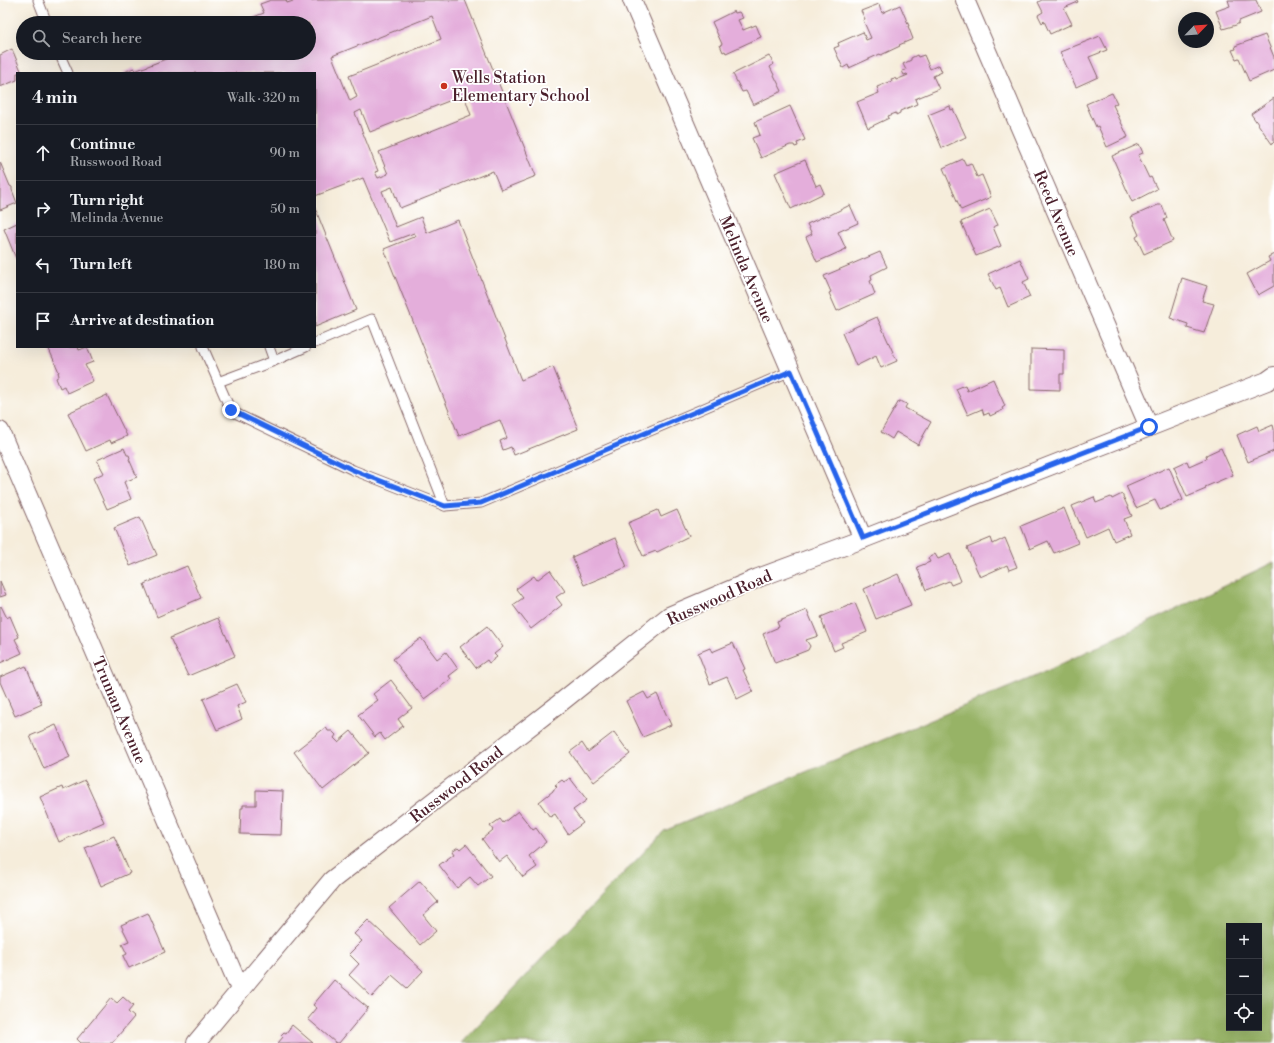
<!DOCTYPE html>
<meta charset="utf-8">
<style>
:root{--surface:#171b24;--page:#242831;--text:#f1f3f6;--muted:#9ea1a6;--line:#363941}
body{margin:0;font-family:"Libre Bodoni",serif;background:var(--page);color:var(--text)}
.controls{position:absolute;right:12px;bottom:12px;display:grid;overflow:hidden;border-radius:0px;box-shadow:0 4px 16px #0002}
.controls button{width:36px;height:36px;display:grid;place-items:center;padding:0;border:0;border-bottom:1px solid var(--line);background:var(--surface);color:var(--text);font:20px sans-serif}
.compass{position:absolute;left:1178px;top:12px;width:36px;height:36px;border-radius:50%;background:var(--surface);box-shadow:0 4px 16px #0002;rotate:65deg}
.stop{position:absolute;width:12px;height:12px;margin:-9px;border:3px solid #2563eb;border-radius:50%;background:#fff}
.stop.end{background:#2563eb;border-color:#fff;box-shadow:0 1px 4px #0008}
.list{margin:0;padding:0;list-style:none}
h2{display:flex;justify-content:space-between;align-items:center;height:52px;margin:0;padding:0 16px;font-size:17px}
h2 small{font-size:13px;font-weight:400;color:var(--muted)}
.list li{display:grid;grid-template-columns:26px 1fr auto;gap:12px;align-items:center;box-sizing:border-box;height:56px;padding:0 16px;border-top:1px solid var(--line)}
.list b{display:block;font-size:15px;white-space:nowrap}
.list p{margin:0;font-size:13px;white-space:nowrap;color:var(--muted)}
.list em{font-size:13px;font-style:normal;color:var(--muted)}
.icon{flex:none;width:22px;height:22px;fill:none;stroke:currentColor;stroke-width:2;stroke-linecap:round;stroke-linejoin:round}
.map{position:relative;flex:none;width:1274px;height:1043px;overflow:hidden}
.search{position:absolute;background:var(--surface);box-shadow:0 4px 16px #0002;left:16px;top:16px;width:300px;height:44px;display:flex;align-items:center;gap:10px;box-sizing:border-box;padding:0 14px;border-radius:22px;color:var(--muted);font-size:15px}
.panel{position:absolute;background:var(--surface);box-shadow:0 4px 16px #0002;left:16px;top:72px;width:300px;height:276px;border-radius:0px}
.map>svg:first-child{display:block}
</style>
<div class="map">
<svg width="1274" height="1043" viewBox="0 0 1274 1043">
<rect width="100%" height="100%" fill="#fff"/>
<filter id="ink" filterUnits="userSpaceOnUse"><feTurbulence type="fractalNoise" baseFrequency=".025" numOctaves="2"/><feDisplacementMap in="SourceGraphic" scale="8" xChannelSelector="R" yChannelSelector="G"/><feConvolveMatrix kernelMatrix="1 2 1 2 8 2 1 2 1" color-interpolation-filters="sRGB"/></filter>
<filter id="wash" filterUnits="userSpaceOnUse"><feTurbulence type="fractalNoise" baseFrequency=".012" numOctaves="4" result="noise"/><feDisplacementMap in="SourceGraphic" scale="16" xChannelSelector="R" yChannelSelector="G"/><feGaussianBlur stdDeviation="0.9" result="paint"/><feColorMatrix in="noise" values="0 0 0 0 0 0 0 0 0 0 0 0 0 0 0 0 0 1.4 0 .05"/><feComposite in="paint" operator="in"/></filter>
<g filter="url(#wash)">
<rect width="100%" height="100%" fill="#f6eddb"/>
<path fill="#97b366" stroke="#706948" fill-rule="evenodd" d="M1274,562V1043H461L664,831L1036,676ZM1229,926H1259V1028H1229Z"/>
<g id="blocks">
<g fill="#e4aedb" fill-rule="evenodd">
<path d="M271,0H286L287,3L296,0H311V1L314,0H465L536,176L501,190L493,171L400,208L392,187L382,191L396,227L421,217L427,233L458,220L521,380L553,367L578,429L514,455L511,447L503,450L500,441L507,438L500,420L459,436L384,249L416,236L414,233L390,242L363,178L315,196V73H122L134,68L135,71L181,53H309V23H244L243,21L264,13L260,4ZM432,16L441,39L349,76L357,97L350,101L332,56ZM464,95L471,115L379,152L388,174L378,178L375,172L378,171L355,113L361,110L370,132Z"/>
<path d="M1042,0H1077L1078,2L1064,8L1072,24L1050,34L1044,21L1042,23L1038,15L1043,12L1038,2Z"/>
<path d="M1228,0H1256L1261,12L1239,21V23L1236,25L1223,29L1216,11L1230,6Z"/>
<path d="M879,4L882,13L900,5L909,26H908L913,39L899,45L900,46L881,55L880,54L849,68L848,65L843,68L834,48L839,46L838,43L863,32L866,40L871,38L863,20L865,19L861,11Z"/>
<path d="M734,11L735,13L739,12L743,18L738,20L743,30L756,25L761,37L726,53L725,51L723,52L720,45L722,44L712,22Z"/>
<path d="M1265,35L1274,57V70L1249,81L1239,58L1236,59L1232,50L1236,49L1235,46Z"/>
<path d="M1100,36L1107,50L1089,57L1098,77L1076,87L1060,52Z"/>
<path d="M12,49L22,73H17V80L0,87V55Z"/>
<path d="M917,55L918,57L924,55L930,69L939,65L942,72L933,76L939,89L915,99L917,104L900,111V113L896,115V113L888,116L889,118L868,128L857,102L879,93L877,87L892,81L891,79L895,78L896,80L908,75L907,74L904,75L902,71L906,70L903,64L911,60V58Z"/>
<path d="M769,56L774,64L770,67L782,91L753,105L746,91L742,92L733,74Z"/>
<path d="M1112,93L1117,103L1113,105L1128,137L1107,147L1098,126L1096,127L1086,104Z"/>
<path d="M1274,98V142L1272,144L1251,114Z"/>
<path d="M790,106L805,140L797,143L798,146L795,147L794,145H790L761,158L752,138L760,135L755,122Z"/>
<path d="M950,106L951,110L953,109L966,137L942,148L928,115Z"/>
<path d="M1139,144L1143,153L1138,155L1149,178L1151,177L1157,189L1132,202L1112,156Z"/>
<path d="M963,159L966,165L971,163L977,177L982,175L991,197L961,210L943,168Z"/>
<path d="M805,160L816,186L820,184L824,193L791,209L775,173Z"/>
<path d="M0,162L10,186L12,187V190L17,203L0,210Z"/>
<path d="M850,205L858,223L838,232L846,249L817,262L806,237L812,234L807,224L827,215L828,216Z"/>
<path d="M1158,205H1162L1167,218L1164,220L1173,241L1144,254L1136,237L1139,235L1131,217Z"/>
<path d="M315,208L356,310L315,327Z"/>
<path d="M990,209L998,225L993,227L1001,246L976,256L961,222Z"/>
<path d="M17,223V261L4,229Z"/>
<path d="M880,252L887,267L871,275L872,280L870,281L875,294L837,311L829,293L831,292L824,276Z"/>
<path d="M1274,254V286L1258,295L1247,274L1270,261L1268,257Z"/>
<path d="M1020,259L1029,279L1023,282L1030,297L1008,307L1000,288L996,290L988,274Z"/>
<path d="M1182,278L1207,286L1202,301L1214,304L1204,333L1187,328L1188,324L1170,318Z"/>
<path d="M877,317L897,361L881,368L876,356L856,366L842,333Z"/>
<path d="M48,347H78L79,350L87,347L93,362L85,365L93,381L67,393L64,386L60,388L56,378L59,376L58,372H59Z"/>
<path d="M1031,349L1064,350V374H1060V390L1031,389Z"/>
<path d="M993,379L1005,406L1002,408L1003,410L990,416L989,413L984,415L982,409L968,415L956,389L965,385L967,391Z"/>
<path d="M107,395L127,436L111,443L110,440L86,451L68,413Z"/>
<path d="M899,401L907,404L905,408L931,422L918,445L896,432L892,439L881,432Z"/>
<path d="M1273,425L1274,429V451L1248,462L1237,435L1257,426L1259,431Z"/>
<path d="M124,448L127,455H129L130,458L129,459L137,477L124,482L131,499L107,509L93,478L104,473L97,460Z"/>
<path d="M1221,448L1233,475L1205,487L1206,489L1187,497L1174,467L1187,461L1189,466L1207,458L1206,455Z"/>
<path d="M1169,467L1183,500L1160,510L1155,500L1136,508L1126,486Z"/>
<path d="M1122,494L1132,516L1124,519L1130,534L1114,541L1108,527L1086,537L1072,506L1094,497L1096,503L1111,497L1112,499Z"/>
<path d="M1064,508L1078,543L1054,553L1048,541L1030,549L1021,526Z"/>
<path d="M658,510L661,517L677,510L689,536L657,552L656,551L643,556L628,523Z"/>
<path d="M140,517L157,555L130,566L114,528Z"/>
<path d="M615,538L627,567L584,585L572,557Z"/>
<path d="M991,538L993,544L1005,538L1017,567L1009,570L1007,565L980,577L967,548Z"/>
<path d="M935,554L938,559L950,554L961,581L951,585L949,581L926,590L917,567L930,562L928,558Z"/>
<path d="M187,566L201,598L157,617L144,584Z"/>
<path d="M550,570L565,591L556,597L562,605L531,629L513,605L523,598L516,589L534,576L537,580Z"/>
<path d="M898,574L911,605L876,619L864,589Z"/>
<path d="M0,581L6,595L0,597Z"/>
<path d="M855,603L867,632L841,643L843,647L834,651L822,622L823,621L821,617Z"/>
<path d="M1,606L7,618L10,616L19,637L15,639L22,653L0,663V607Z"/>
<path d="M807,610L818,636L806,640L810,646L808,650L775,663L763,634L779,627L777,622Z"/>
<path d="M218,618L235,656L188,676L170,638Z"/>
<path d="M487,626L503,647L494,654L497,657L489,663L487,660L476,668L460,647Z"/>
<path d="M421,638L437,659L446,652L458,669L449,676L451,679L424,699L393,659Z"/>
<path d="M733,643L745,669L743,670L753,691L737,699L727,677L710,684L698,653L710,648L712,652Z"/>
<path d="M26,666L42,704L15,716L0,682V677Z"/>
<path d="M391,680L412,708L398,719L403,726L385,740L380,733L375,737L358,715L378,700L373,694Z"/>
<path d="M237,684L246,702L237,706L242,719L217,730L203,699Z"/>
<path d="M644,692L648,699L657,694L671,725L643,737L626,701Z"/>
<path d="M56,725L70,757L44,769L30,736Z"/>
<path d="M326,727L328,731H332L336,735L334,738L338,742L351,731L369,753L323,790L294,752Z"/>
<path d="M614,732L630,754L594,782L586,771L584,772L570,752L582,743L588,752Z"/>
<path d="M570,778L587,800L573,810L583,823L568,834L555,814L550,817L539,802L553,791V790L557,787L555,785L562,780L564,782Z"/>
<path d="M85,780L104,822L59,842L40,797L62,787L63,790Z"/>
<path d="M256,790L283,791L281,835L240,834L241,808H243V805H256Z"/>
<path d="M518,811L533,830L536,828L546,842L529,856L537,867L523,877L507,856L499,862L482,839L493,830L490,826L500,819L503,823Z"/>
<path d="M114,836L130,873L101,886L85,848Z"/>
<path d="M466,844L491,876L478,886L470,877L457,888L439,865L454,854L452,851L458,847L460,849Z"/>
<path d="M420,881L438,902L423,915L436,931L420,945L389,908Z"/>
<path d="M148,913L165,952L129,968L123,956L127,954L122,944L129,941L121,925Z"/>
<path d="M368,920L423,971L407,988L392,975L372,997L349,975L359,964L349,954L362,941L354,934Z"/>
<path d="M334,980L368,1008L339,1043H336L308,1019L317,1008L313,1005Z"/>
<path d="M123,997L133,1006L128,1012L134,1017L112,1043H81L77,1039L111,998L117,1003Z"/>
<path d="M292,1025L313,1043H278L283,1037L281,1035L284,1032L286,1033Z"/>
</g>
</g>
</g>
<g filter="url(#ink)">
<use href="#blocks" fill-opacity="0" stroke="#866769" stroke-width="1"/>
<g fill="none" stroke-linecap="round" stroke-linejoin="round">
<defs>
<g id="lane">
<path d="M38,0L47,23"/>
<path d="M59,53L68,73"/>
<path d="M203,347L231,411L353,470L445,506L372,319L315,343"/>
<path d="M269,347L274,361L306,347"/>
<path d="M218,382L274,361"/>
<path d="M445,506L481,503L791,371"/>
</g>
<g id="street">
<path d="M632,0L863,539"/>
<path d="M965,0L1149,427"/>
<path d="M0,431L240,989"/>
<path d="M196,1043L332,880L555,707L669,616L758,578L863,539L1267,381L1274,376"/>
</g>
</defs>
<use href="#lane" stroke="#866769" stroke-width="11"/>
<use href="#street" stroke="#866769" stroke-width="20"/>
<use href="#lane" stroke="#fff" stroke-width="9"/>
<use href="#street" stroke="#fff" stroke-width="18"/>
</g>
</g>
<g fill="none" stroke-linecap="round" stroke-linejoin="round" filter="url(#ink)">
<path stroke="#2563eb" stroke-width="5" d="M231,410L353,470L445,506L481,503L791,371L863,538L1149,427"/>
</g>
<circle fill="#c8321e" stroke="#fff" stroke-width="1.5" cx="444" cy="86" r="4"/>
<g text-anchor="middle" stroke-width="3.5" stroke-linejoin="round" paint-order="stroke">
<g font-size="16" fill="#4a1f2b" stroke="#fff" text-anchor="start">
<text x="452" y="83">Wells Station<tspan x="452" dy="18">Elementary School</tspan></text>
</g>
<g font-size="16" fill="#4a1f2b" stroke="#fff">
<text transform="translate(1057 213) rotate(67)" y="6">Reed Avenue</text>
<text transform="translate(747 269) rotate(67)" y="6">Melinda Avenue</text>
<text transform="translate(719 597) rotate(-24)" y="6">Russwood Road</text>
<text transform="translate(120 710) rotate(67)" y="6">Truman Avenue</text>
<text transform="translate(456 784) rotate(-38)" y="6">Russwood Road</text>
</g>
</g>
</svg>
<div class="controls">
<button>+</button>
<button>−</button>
<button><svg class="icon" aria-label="locate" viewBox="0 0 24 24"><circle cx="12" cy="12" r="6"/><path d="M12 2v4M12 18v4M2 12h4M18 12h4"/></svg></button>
</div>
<svg class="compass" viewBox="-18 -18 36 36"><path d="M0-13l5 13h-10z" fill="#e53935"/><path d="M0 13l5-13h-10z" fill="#9ea1a6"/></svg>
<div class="stop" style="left:1149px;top:427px"></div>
<div class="stop end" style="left:231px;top:410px"></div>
<div class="search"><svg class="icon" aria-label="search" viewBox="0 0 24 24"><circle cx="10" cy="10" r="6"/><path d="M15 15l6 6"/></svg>Search here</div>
<section class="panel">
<h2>4 min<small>Walk · 320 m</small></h2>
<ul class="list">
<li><svg class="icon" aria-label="ahead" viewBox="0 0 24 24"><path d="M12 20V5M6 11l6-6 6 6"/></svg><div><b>Continue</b><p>Russwood Road</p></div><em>90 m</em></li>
<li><svg class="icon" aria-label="right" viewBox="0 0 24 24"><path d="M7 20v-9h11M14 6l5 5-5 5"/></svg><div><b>Turn right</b><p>Melinda Avenue</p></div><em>50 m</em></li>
<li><svg class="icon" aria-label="left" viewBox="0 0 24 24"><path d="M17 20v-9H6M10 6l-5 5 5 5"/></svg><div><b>Turn left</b></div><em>180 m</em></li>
<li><svg class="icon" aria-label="arrive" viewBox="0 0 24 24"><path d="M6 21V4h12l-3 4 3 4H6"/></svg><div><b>Arrive at destination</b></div></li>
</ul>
</section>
</div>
